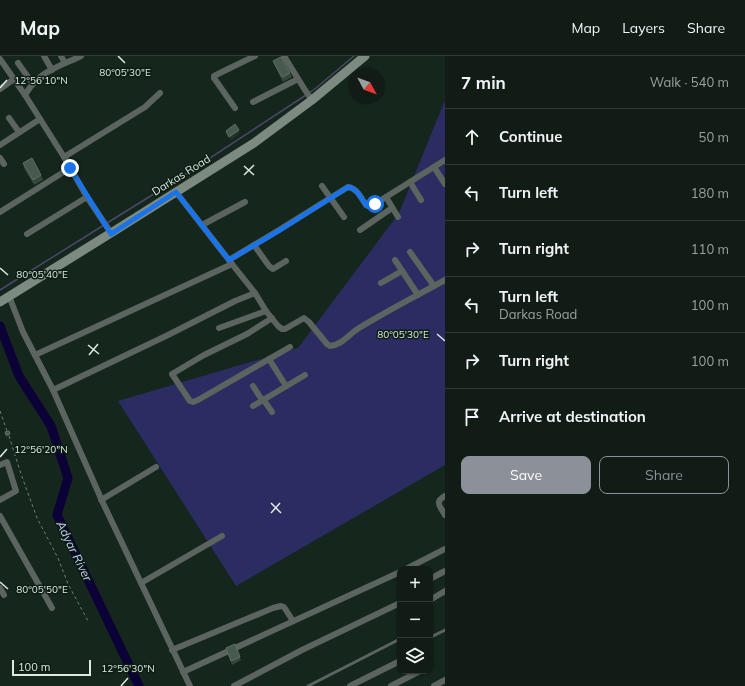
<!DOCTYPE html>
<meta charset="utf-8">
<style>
:root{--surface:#101c15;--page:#19251e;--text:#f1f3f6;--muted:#9ca1a0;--line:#303a34;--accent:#8c9099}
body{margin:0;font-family:Mulish,sans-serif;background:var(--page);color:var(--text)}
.controls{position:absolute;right:12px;bottom:12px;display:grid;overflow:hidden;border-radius:8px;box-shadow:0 1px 3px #0004}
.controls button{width:36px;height:36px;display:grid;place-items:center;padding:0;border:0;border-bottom:1px solid var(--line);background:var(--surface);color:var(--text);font:20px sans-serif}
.compass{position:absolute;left:349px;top:12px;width:36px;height:36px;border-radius:50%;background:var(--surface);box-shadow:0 1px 3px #0004;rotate:131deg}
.scale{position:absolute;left:12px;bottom:10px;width:79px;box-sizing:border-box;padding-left:4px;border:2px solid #dee9e2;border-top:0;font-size:11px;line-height:14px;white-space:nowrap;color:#dee9e2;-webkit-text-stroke:3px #0c1d13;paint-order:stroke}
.stop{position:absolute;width:12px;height:12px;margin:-9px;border:3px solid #1a73e8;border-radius:50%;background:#fff}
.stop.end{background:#1a73e8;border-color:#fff;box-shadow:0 1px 4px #0008}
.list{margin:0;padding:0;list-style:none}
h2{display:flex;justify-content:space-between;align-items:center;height:52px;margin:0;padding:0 16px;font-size:17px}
h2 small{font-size:13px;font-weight:400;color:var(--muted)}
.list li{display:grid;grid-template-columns:26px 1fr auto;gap:12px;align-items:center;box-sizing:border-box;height:56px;padding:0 16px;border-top:1px solid var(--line)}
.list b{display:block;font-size:15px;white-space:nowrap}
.list p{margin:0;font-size:13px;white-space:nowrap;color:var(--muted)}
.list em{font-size:13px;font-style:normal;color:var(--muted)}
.actions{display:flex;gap:8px;padding:12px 16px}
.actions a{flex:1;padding:9px 0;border:1px solid var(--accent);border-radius:8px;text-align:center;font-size:14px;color:var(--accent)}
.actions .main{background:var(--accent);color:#fff}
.icon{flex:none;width:22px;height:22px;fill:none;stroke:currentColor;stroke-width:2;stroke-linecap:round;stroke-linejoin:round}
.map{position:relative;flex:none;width:445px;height:630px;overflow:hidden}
header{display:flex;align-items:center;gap:24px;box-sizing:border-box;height:56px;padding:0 20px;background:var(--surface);border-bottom:1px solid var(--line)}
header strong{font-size:19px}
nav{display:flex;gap:22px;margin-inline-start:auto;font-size:14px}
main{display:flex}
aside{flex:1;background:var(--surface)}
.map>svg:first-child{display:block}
</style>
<header>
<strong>Map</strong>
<nav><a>Map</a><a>Layers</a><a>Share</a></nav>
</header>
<main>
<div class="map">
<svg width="445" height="630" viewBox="0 0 445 630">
<rect width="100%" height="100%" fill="#15261c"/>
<path fill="#2b2c61" d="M445,44V409L236,530L118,345L298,292L399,157Z"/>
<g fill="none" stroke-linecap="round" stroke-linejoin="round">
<g stroke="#4a476a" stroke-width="1.5">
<path d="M309,37L316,32L354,0"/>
<path d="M107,167L178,123L306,39"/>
<path d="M0,234L104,169"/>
</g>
<path stroke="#0b0136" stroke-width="9" d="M0,270L19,320L51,370L68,422L57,459L139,630"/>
<g stroke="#717f77" stroke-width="1" stroke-dasharray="3 3" stroke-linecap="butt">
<path d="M0,355L7,375"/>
<path d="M9,380L21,418L37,462L58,502L68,528L88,565"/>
</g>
<g stroke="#5b645f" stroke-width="3">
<path d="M430,580L431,581L445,574"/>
<path d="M308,630L400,583"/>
</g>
<g stroke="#5b645f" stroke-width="6">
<path d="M44,0L52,14"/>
<path d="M61,0L65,7"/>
<path d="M284,0L305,34L312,44"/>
<path d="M0,3L25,39L64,101L87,141L111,177"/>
<path d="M18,7L33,28"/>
<path d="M0,33L14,23"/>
<path d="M25,39C29,33 33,26 39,22C49,13 69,6 81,0"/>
<path d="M253,46L298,23"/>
<path d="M235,52L214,22V20L228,13L255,0"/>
<path d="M9,62L19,76"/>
<path d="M0,89L40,63"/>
<path d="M64,101L145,51L160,37"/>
<path d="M0,102L4,108"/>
<path d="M434,111L445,128"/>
<path d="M410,126L421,144"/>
<path d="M322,130L344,161"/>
<path d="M176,136L232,208L255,237L266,255L278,270L282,273H285L304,262L309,266L327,288L330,290C342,289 349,278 359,272C387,255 416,240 445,224"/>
<path d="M386,141L398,161"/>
<path d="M0,156L70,112"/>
<path d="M202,169L245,146"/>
<path d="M360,174L392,152"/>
<path d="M27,178L87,141"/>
<path d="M254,189L269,210L273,213L286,205"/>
<path d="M410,196L434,230"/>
<path d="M229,204L279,174L348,131C357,132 361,142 366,149L368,150L378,146L445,104"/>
<path d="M395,204L418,239"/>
<path d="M381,227L402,215"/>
<path d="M9,240L23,276L53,334L103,447L190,630"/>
<path d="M272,262L247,278L204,299L172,318L190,345L193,346L198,344L290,291"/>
<path d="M219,272L266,255"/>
<path d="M35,299L232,208"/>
<path d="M269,303L286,330"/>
<path d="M253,330L262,344"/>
<path d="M53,334L168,279L235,245L255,237"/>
<path d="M263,343L272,356"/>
<path d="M253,350L305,319"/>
<path d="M0,409L7,406L16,435L0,444"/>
<path d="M445,440C434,446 440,450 445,459"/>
<path d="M101,444L156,411"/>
<path d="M0,460L52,552"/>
<path d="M406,513L445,493"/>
<path d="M430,523L445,515"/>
<path d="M141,527L222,480"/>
<path d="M0,532L4,539"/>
<path d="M430,544L445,535"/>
<path d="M172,594L273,552L281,550L284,551L293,565"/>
<path d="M183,616L400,516"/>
<path d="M234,630L302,594L400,547"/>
<path d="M350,630L400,605"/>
<path d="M391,630L420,615"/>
<path d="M434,630L445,624"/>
</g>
<path stroke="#7c8a81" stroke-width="9" d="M0,246L111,177L254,87L312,44L365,0"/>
</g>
<g fill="#36473c">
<path d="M273,5L290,17L292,21L283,26L275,10Z"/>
<path d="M23,107L41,119L43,124L34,129L24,112Z"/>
<path d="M9,375L10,379L6,381L5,376Z"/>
<path d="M235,588L241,604L232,609L226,592Z"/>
</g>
<path fill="#213328" d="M239,74L240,77L231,84L229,81Z"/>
<g fill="#48594e" stroke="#5f6f65">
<path d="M281,1L290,17L282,21L273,5Z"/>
<path d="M235,68L239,74L229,81L226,75Z"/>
<path d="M32,102L41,119L33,124L23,107Z"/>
<path d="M9,375L10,378L6,379L5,376Z"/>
<path d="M235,588L240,601L231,605L226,592Z"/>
</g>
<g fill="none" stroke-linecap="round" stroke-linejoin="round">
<path stroke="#1a73e8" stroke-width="5" d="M70,112L111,178L176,136L229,204L280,174L348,131C357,132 361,142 366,149L368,150L375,148"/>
</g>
<path fill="none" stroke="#dee9e2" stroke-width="1.5" d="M118,0L125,7M0,32L7,24M244,110L254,119M244,119L254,109M0,212L8,219M437,278L445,285M88,289L99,298M89,299L98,288M0,401L7,393M271,447L281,457M271,457L280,447M0,526L8,533M121,630L128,622"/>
<g text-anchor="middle" stroke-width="3" stroke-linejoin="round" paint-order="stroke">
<g font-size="11" fill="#dee9e2" stroke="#0c1d13">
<text transform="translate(181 119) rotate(-32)" y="4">Darkas Road</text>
</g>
<g font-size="12" font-style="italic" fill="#ccd1fd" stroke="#0c1d13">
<text transform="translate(74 495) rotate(64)" y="4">Adyar River</text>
</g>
</g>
<g font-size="10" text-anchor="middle" fill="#dee9e2" stroke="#0c1d13" stroke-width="3" stroke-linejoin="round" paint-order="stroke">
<text x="125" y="20">80°05'30"E</text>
<text x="41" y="28">12°56'10"N</text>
<text x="42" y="222">80°05'40"E</text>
<text x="403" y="282">80°05'30"E</text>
<text x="41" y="397">12°56'20"N</text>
<text x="42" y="537">80°05'50"E</text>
<text x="128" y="616">12°56'30"N</text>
</g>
</svg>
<div class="controls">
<button>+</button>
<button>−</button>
<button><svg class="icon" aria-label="layers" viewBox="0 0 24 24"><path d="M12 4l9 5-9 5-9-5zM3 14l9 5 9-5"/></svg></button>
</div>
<svg class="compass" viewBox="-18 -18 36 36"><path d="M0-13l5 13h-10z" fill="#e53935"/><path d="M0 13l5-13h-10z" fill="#9ca1a0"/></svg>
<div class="scale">100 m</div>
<div class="stop" style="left:375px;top:148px"></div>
<div class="stop end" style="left:70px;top:112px"></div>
</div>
<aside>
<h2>7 min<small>Walk · 540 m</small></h2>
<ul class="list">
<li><svg class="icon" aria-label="ahead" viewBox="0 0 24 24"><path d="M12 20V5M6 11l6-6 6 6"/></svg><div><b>Continue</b></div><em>50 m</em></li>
<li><svg class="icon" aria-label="left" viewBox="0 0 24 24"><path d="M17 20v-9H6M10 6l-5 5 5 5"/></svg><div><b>Turn left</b></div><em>180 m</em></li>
<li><svg class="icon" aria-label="right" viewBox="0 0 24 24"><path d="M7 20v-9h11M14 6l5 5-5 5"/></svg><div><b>Turn right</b></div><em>110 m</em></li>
<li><svg class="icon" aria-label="left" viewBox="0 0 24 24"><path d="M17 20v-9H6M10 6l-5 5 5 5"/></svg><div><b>Turn left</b><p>Darkas Road</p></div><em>100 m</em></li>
<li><svg class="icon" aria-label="right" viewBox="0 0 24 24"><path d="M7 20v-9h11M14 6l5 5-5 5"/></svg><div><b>Turn right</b></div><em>100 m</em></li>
<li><svg class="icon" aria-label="arrive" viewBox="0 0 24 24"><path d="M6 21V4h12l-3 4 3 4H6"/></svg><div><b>Arrive at destination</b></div></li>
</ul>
<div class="actions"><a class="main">Save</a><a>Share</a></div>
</aside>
</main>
